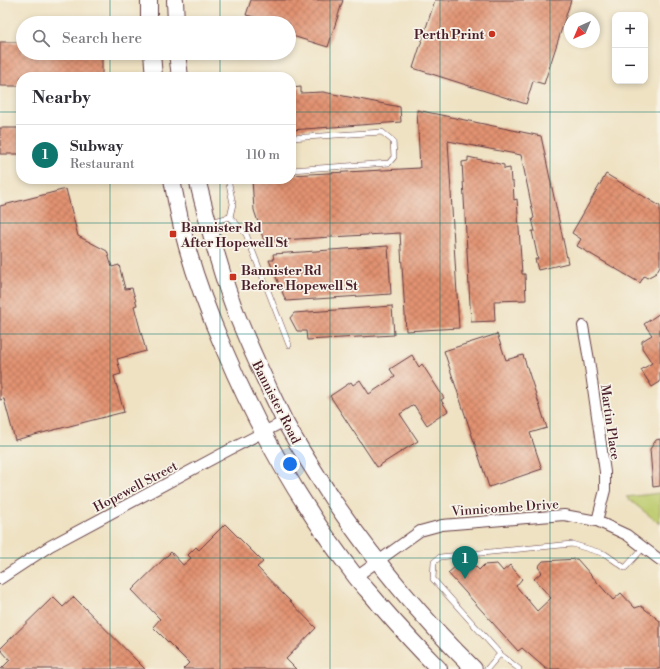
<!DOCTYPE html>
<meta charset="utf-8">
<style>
:root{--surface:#fff;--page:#f2f2f3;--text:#2b2b33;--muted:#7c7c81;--line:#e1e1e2;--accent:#0f766e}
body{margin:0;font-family:"Libre Bodoni",serif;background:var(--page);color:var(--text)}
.controls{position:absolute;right:12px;top:12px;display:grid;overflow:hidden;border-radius:8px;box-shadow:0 2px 6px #0003}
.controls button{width:36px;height:36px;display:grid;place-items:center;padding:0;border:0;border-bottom:1px solid var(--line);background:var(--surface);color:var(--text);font:20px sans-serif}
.compass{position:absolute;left:564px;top:12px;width:36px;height:36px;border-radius:50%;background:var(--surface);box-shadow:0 2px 6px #0003;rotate:224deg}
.you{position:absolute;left:290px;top:464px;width:14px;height:14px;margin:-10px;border:3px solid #fff;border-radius:50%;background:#1a73e8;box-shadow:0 0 0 6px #1a73e833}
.badge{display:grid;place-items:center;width:26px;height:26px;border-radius:50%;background:var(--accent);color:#fff;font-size:13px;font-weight:700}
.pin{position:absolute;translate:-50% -33px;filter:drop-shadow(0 1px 2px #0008)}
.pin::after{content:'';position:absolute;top:21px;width:14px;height:12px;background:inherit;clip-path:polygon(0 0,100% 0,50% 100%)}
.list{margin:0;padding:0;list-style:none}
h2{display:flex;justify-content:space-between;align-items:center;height:52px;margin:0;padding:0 16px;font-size:17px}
h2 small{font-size:13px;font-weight:400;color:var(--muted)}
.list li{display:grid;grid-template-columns:26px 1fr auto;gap:12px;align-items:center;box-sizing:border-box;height:60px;padding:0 16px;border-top:1px solid var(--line)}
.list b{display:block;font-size:15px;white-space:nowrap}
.list p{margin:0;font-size:13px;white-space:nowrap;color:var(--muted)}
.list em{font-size:13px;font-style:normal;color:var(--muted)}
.icon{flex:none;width:22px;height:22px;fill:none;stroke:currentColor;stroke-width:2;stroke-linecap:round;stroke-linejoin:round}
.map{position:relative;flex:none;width:660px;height:669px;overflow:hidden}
.search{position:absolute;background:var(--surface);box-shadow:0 2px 6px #0003;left:16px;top:16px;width:280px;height:44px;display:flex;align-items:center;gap:10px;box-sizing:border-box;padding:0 14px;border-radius:22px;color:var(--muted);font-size:15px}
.panel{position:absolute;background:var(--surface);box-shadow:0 2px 6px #0003;left:16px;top:72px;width:280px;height:112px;border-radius:16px}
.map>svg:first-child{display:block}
</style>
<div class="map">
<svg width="660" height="669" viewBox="0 0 660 669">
<defs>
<pattern id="building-cross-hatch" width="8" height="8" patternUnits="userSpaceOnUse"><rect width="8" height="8" fill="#e19271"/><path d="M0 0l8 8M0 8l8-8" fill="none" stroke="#b8775d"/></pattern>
</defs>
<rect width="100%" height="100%" fill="#f7f3e8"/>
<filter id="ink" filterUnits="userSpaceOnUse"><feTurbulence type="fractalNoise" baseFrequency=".025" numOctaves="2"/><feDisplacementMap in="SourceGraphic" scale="8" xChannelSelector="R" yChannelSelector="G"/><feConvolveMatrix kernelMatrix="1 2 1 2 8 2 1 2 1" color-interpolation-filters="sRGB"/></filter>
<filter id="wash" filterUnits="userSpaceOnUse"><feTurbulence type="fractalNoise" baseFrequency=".012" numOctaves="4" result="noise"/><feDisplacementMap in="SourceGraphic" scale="16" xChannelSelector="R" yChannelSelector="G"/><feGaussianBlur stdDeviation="0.9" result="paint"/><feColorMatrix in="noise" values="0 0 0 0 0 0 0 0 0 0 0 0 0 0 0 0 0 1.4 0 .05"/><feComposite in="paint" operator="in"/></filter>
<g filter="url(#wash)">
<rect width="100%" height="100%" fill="#efe2c3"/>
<path fill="#bdcb6d" stroke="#84754c" d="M660,493V524L626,497Z"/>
<g id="blocks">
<g fill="url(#building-cross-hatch)">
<path d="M251,0H343L328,47L289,35V23H256L258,18L246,15Z"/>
<path d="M435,0H571L544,84L533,81L526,104L413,68Z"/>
<path d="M0,42H23V53H102V77H21V86H0Z"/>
<path d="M301,87V93L323,92L400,107L401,122L291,130V88Z"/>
<path d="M417,110L541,136L568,263L538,270L535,259H538L532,231H535L532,219L534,218L521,155L448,141L459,328L406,331L400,233L264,241L254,210L252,179H291V175L420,168Z"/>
<rect x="0" y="128" width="21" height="26"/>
<path d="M468,157L504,165V169L510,168L511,182L513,181L514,200L517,199L522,274H525L526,300L494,301L495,321L471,322L462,162L468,161Z"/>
<path d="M606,174L660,206V266L656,273L647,278L644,276L640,283L577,246L581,239L572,233Z"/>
<path d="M66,189L78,236L107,251L112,267L119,265L125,289L132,288L137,305L134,306L146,351L117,359L121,374L114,376L124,412L15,440L4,399L0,400V206Z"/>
<path d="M388,246L391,294L286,301L269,260H274L273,254Z"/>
<path d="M392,306L394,335L307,340L306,331H297L290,318L294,313Z"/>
<path d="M660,313V382L652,387L641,370L652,363L642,348V341L652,335L644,324Z"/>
<path d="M497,334L506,360L523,355L547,428L530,433L542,469L489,487L444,351Z"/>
<path d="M412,355L419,367L422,364L444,398L441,400L448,411L427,425L414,405L400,414L418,441L377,467L330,396L351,382L353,385L360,380L369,394L395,377L390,369Z"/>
<path d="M660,439V486L653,487L650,449L656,440Z"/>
<path d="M225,524L263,562L257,567L316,628L286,659L296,669H183L189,663L153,627L160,619L132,590L171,552L183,565L191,558L188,555L196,547L199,550Z"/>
<path d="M577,559L613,600L621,593L635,608L641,606L660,621V669H546L522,648L518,651L448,573L455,567L474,565L479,570L484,565L497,564L503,571L510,565L522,579L516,586L537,611L551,598L534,579L542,572L538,567L543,561Z"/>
<path d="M53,597L63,607L74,597L145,669H1L10,660L0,649Z"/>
</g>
</g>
</g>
<g filter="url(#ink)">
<use href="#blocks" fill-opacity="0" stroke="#633c42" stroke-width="1"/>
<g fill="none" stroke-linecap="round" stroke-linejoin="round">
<defs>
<g id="lane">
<path d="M291,138L382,132L393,141L394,157L389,163L291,170"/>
<path d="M230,217L246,234L289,345"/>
<path d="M211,222L230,217L233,204L228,179"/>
<path d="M500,654L519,669"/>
<path d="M487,669L500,654L433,579L434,562L440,557L572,544L605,554L625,568L644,547"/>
</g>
<g id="street">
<path d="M583,326L589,360L605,472V490L597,521"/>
<path d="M356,577L420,531L442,525L564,515L597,521L627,535L660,560"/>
<path d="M0,579L50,546L229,450L285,421"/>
</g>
<g id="primary">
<path d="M149,0V23"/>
<path d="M175,0L176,23"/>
<path d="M152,53L154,77"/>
<path d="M177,53L180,77"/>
<path d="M172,179C175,197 179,215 183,232C193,272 208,312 224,349C258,430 302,507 356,577C363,586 372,595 379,604C399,627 418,648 439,669"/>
<path d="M197,179C209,226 220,273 238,318C252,352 268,387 284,420C298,446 315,472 331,497C373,559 421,617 474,669"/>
</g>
</defs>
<use href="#lane" stroke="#633c42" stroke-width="6"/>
<use href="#street" stroke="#633c42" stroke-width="12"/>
<use href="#primary" stroke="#633c42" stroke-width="18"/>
<use href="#lane" stroke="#fff" stroke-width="5"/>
<use href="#street" stroke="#fff" stroke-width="10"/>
<use href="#primary" stroke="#fff" stroke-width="16"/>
</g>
</g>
<path fill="none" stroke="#0f766e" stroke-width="1" stroke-opacity="0.55" d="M110,0V23M220,0V23M330,0V669M440,0V669M550,0V669M110,53V77M220,53V77M0,112H21M291,112H660M110,179V669M220,179V669M0,223H660M0,334H660M0,446H660M0,558H660"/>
<g fill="#c8321e" stroke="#f7f3e8" stroke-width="1.5">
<circle cx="492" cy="34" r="4"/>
<rect x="169" y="230" width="8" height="8" rx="2"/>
<rect x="229" y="273" width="8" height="8" rx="2"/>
</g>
<g text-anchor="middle" stroke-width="3.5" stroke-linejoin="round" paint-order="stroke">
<g font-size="13" font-weight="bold" fill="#4a1f2b" stroke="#f7f3e8" text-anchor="start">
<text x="484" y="39" text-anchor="end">Perth Print</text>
<text x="181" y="232">Bannister Rd<tspan x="181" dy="15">After Hopewell St</tspan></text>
<text x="241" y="275">Bannister Rd<tspan x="241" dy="15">Before Hopewell St</tspan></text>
</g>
<g font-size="13" fill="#4a1f2b" stroke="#f7f3e8">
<text transform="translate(277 402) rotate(63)" y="5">Bannister Road</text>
<text transform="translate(611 422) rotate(82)" y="5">Martin Place</text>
<text transform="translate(135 486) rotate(-28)" y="5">Hopewell Street</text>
<text transform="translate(505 507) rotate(-4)" y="5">Vinnicombe Drive</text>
</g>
</g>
</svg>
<div class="controls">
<button>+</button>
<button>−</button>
</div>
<svg class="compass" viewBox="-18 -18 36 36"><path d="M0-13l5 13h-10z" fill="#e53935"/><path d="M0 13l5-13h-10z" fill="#7c7c81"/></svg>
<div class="you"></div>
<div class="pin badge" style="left:465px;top:579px">1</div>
<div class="search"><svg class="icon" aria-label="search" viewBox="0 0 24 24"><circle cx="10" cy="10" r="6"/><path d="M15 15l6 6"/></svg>Search here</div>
<section class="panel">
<h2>Nearby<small></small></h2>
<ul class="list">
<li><span class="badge">1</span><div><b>Subway</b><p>Restaurant</p></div><em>110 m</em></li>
</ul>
</section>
</div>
